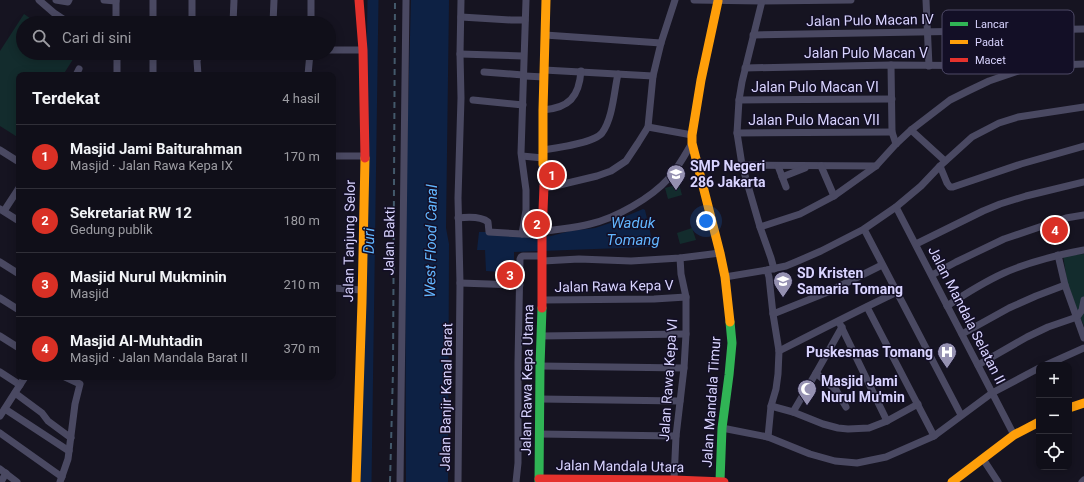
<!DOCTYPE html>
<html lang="id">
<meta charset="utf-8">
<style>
:root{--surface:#100f19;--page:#1e1d26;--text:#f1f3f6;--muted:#9c9ca2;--line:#302f38;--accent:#d93025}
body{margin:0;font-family:Roboto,sans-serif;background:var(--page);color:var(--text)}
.controls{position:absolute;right:12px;bottom:12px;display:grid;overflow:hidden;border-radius:8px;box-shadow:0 2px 10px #0003}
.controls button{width:36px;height:36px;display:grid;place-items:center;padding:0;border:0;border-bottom:1px solid var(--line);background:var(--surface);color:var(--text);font:20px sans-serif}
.you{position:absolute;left:706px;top:221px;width:14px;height:14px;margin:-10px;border:3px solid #fff;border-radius:50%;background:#1a73e8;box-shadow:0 0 0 6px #1a73e833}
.badge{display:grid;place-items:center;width:26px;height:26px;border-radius:50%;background:var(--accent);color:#fff;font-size:13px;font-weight:700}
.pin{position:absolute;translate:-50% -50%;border:2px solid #fff;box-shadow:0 1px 4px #0006}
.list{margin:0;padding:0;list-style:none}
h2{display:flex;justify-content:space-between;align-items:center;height:52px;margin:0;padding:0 16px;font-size:17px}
h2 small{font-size:13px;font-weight:400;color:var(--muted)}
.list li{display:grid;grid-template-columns:26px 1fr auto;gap:12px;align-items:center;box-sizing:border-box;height:64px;padding:0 16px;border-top:1px solid var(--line)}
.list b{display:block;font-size:15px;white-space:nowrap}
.list p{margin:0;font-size:13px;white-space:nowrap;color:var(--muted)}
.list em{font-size:13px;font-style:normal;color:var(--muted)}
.icon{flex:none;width:22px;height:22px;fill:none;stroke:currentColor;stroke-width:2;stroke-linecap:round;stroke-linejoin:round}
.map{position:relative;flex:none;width:1084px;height:482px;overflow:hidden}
.search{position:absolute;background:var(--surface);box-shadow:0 2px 10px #0003;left:16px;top:16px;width:320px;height:44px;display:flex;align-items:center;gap:10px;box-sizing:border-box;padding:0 14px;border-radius:22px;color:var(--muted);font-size:15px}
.panel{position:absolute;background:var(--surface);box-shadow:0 2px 10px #0003;left:16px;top:72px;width:320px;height:308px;border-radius:8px}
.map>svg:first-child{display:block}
</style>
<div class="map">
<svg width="1084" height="482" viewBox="0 0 1084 482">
<rect width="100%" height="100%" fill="#161421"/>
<g fill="#132c2d">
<path d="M24,14L37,23H23V53H77L63,75H19V138L0,126V51Z"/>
<path d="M679,184L682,195L668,199L665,188Z"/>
<path d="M692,228L696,240L680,244L677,233Z"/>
<path d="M1084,254V326L1077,310L1067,281L1063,255Z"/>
</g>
<g fill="#0d2144">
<path d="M411,0H449L446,228L449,244L448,482H406L405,221Z"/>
<path d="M643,209L645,210L653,244L649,247L514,252V260L504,262L501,272L486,271L485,250H477L479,232H488L535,237L551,236L570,231L595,228L610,223Z"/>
</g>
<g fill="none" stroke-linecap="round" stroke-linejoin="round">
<path stroke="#0d2144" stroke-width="11" d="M366,482L373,0"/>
<path stroke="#333142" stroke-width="10" stroke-dasharray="10 5" stroke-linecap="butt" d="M543,164L544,186"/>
<g stroke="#4a4962" stroke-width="7">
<path d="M39,0L54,13L69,23"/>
<path d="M56,0L68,2L69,0"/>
<path d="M104,0L116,1"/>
<path d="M116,0V23"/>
<path d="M192,0V23"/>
<path d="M694,0L762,1L851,0"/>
<path d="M926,0L929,66"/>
<path d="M762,1L742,82L739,100L737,133L742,165L760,227L771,258L774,269"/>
<path d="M461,17L511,20H525"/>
<path d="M153,23V0"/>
<path d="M233,23L234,0"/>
<path d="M273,23L274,0"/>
<path d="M311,23V0"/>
<path d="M545,35L661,43"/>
<path d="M753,35L1084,29"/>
<path d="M329,50H363"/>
<path d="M460,54L523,56"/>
<path d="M891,65L892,132L896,144"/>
<path d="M745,68L891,65L1030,66L1084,64"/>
<path d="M544,70L653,76"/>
<path d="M484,72L523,75"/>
<path d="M76,75L79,69"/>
<path d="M117,75V53"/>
<path d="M153,75V53"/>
<path d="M198,75L197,61L199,55"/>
<path d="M308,75L310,53"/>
<path d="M525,76L544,77"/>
<path d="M473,100L523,105"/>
<path d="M739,100L892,99"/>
<path d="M543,110C569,108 579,97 581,71"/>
<path d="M648,127L692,135"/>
<path d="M911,130L945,161"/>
<path d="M737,133L892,132"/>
<path d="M0,150L19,162"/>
<path d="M543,150C556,148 594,143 602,133C613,118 614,91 618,74"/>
<path d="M333,156H365"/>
<path d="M522,156L543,158"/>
<path d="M742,165L876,166"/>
<path d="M778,166L786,187"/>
<path d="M821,166L834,196"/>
<path d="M940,166L947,183L950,187H953L1021,164L1084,146"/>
<path d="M782,177L805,168"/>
<path d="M544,188L551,187L597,176L611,171L626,161L638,143L648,127L653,76L661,43L675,0"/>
<path d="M896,207L1014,435"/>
<path d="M0,209L19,221"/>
<path d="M4,211L19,188"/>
<path d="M458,218C467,217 481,216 488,222L489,232L522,234L542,235"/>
<path d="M760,227L800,214L834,196L876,166L896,144L911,130L950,100L968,91L989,81L1024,69"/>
<path d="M864,229L961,415"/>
<path d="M542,232C558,229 575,228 590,224C616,218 651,198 669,178C678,168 685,155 692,143"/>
<path d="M522,234L526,210V190L521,153L526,0"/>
<path d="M916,244L983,211L1000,204L1026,196L1084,182"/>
<path d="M1058,255L1065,285L1084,338"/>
<path d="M543,261L579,259L631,261L680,258L720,253"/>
<path d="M0,262L19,274"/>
<path d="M767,270L769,277L773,314L779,351L778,374L776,389L771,406L768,437"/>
<path d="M932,275L956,262L1004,239L1066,218L1084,215"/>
<path d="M725,277L767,270L786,266L798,261L821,251L864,229L896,207L921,186L940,166L972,137L999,123L1018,117L1084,107"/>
<path d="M460,283L520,285"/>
<path d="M333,288L362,290"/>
<path d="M0,298L19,310"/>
<path d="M542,300L654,299L686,297"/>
<path d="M947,306C965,294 984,282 1004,273C1029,262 1057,255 1084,250"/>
<path d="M867,307L934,436"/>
<path d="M773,314L828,292L882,265"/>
<path d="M839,322L887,421"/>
<path d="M962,334L1009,308L1036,296L1065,285"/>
<path d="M0,336L19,348"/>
<path d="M541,336L686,334"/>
<path d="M779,351C818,331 857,311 897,292"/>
<path d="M978,365L1027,337L1048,327L1077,317L1082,310L1084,300"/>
<path d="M1046,365L1084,348"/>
<path d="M540,366L684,368"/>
<path d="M0,372L20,385"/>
<path d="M816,373L836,390L846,407"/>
<path d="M15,393L42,413L48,421L71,438"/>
<path d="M540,399L680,401"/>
<path d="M771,406L793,412L823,424L838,428L848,429L869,428L887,421L918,404"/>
<path d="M5,409L69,451"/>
<path d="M793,412L816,373L842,327"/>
<path d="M0,416L25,377"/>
<path d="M722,428L768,437L810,454L835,461L857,463L886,457L934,436L992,393L1039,368"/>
<path d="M0,433L62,477"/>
<path d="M539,434L676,436"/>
<path d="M983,459L998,482"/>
<path d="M0,469L17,482"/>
<path d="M674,480L676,436L684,368L686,334V297L681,274L680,258"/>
<path d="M1,482L6,473"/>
<path d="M60,482L68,459L75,404L80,384L65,377"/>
<path d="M400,482L406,0"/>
<path d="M458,482L460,283L458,198L461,98L460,54L461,0"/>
<path d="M516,482L518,463V362L520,259L521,257L523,256H542"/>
<path d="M1082,482L1084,480"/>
</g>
<g stroke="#30b455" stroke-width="9">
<path d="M720,481L722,428L729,375L732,343L730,322"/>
<path d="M539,482L540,366L542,308"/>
</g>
<g stroke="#ff9f0a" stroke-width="9">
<path d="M718,1L701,80L692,135V143L720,253L725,277L730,322"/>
<path d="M543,164V110L546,0"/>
<path d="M1069,408L1084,403"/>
<path d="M356,482L362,302L365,158"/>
<path d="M952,482L1014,435L1039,422"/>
</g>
<g stroke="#e5322d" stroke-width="9">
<path d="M359,0L363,50L365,158"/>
<path d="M542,308V235L544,186"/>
<path d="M539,479L674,480L724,482"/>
</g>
<path stroke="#43596b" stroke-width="2" stroke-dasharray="6 5" stroke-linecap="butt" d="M390,482L393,371L395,0"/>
</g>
<defs>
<symbol id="school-pin" viewBox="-11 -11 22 30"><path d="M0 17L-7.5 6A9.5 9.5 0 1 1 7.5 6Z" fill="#9591b1" stroke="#130f26"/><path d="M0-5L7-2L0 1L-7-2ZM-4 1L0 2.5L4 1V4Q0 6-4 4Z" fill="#fff"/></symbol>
<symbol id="hospital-pin" viewBox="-11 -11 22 30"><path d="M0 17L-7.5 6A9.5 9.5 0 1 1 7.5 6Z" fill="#9591b1" stroke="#130f26"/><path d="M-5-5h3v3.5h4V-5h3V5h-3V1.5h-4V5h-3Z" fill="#fff"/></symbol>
<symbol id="mosque-pin" viewBox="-11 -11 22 30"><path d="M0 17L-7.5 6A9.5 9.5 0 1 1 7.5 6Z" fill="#9591b1" stroke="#130f26"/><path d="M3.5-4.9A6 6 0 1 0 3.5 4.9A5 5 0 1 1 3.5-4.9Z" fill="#fff"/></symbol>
</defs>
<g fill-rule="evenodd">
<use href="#school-pin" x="665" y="163" width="22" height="30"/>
<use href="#school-pin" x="772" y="270" width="22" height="30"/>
<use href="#hospital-pin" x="936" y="341" width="22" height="30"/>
<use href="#mosque-pin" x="796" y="378" width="22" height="30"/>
</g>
<g text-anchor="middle" stroke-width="3" stroke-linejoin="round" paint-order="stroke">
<g font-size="14" fill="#d9d4ff" stroke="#130f26">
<text transform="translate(870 20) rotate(-1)" y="5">Jalan Pulo Macan IV</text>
<text x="866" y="58">Jalan Pulo Macan V</text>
<text x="815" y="92">Jalan Pulo Macan VI</text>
<text x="814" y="125">Jalan Pulo Macan VII</text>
<text transform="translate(349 241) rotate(-89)" y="5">Jalan Tanjung Selor</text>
<text transform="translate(389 241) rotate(-89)" y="5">Jalan Bakti</text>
<text transform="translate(614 286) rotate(-1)" y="5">Jalan Rawa Kepa V</text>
<text transform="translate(967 315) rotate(63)" y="5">Jalan Mandala Selatan II</text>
<text transform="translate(527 380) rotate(-89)" y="5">Jalan Rawa Kepa Utama</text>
<text transform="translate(668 380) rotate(-86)" y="5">Jalan Rawa Kepa VI</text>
<text transform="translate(446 397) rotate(-89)" y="5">Jalan Banjir Kanal Barat</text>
<text transform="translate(711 402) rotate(-86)" y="5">Jalan Mandala Timur</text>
<text transform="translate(620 466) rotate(1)" y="5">Jalan Mandala Utara</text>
</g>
<g font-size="14" font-weight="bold" fill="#d9d4ff" stroke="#130f26" text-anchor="start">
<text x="690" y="171">SMP Negeri<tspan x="690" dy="16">286 Jakarta</tspan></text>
<text x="797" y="278">SD Kristen<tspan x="797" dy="16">Samaria Tomang</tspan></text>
<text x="933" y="357" text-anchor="end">Puskesmas Tomang</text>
<text x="821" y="386">Masjid Jami<tspan x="821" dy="16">Nurul Mu'min</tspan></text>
</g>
<g font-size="15" font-style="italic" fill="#62b6ff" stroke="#130f26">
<text x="633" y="228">Waduk<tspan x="633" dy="17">Tomang</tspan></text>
<text transform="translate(369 241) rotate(-89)" y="5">Duri</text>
<text transform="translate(431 241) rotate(-89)" y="5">West Flood Canal</text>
</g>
</g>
<rect x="942" y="10" width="132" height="64" rx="6" fill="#130f26" stroke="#4e4a67" stroke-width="1"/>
<rect x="950" y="22" width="18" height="4" fill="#30b455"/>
<rect x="950" y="40" width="18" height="4" fill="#ff9f0a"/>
<rect x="950" y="58" width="18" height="4" fill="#e5322d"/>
<g font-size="11" fill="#d9d4ff">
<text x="975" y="28">Lancar</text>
<text x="975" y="46">Padat</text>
<text x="975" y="64">Macet</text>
</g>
</svg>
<div class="controls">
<button>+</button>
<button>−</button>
<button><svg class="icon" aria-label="locate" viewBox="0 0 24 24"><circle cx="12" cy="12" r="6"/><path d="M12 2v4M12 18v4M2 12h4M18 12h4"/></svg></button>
</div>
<div class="you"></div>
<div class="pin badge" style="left:552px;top:175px">1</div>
<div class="pin badge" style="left:537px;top:224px">2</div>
<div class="pin badge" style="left:510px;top:275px">3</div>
<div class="pin badge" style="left:1055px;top:230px">4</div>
<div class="search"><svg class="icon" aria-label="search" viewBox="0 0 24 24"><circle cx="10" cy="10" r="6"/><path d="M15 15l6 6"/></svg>Cari di sini</div>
<section class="panel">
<h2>Terdekat<small>4 hasil</small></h2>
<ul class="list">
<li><span class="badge">1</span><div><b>Masjid Jami Baiturahman</b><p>Masjid · Jalan Rawa Kepa IX</p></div><em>170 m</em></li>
<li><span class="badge">2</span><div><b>Sekretariat RW 12</b><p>Gedung publik</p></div><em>180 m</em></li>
<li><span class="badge">3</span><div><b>Masjid Nurul Mukminin</b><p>Masjid</p></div><em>210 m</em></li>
<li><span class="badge">4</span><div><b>Masjid Al-Muhtadin</b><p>Masjid · Jalan Mandala Barat II</p></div><em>370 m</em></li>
</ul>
</section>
</div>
